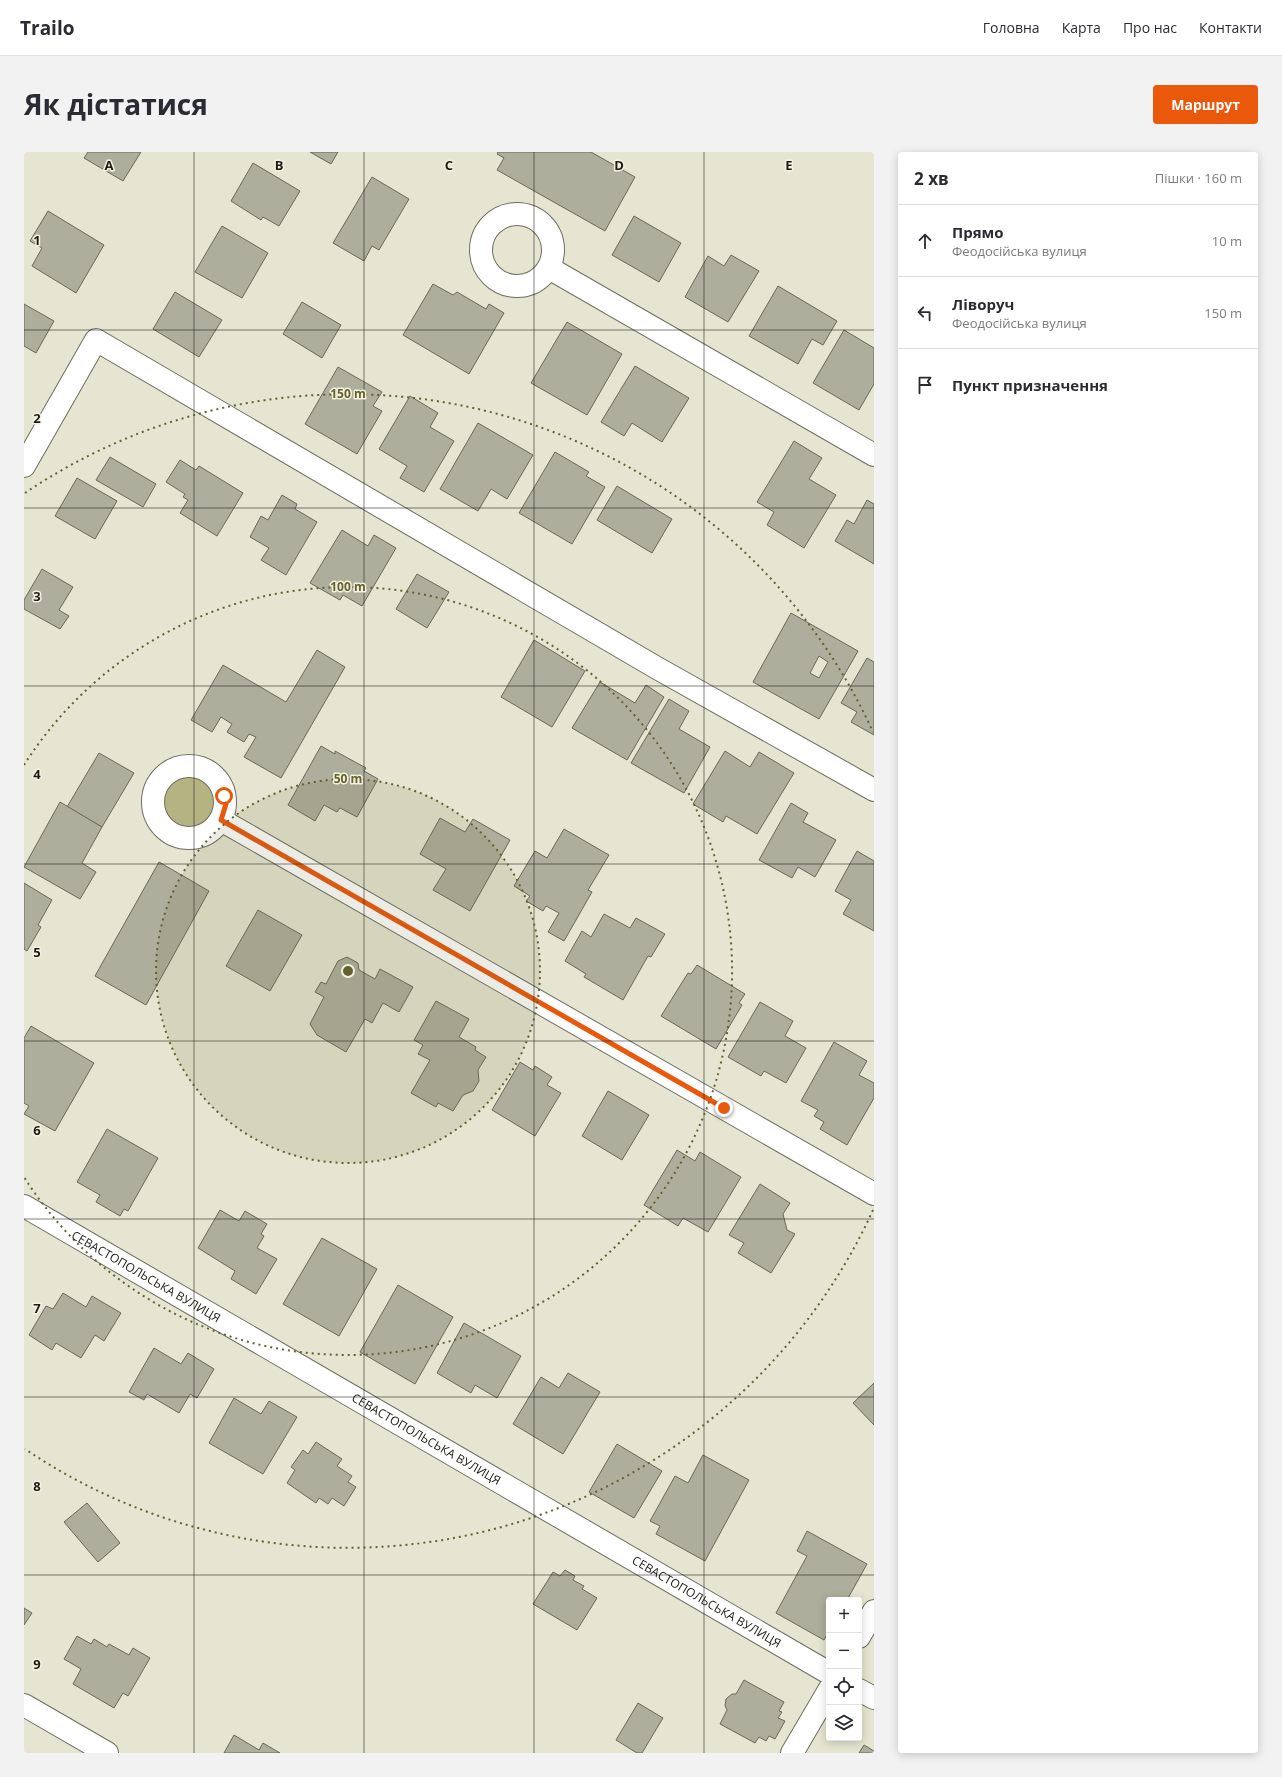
<!DOCTYPE html>
<html lang="uk">
<meta charset="utf-8">
<style>
:root{--surface:#fff;--page:#f2f2f3;--text:#2b2b33;--muted:#7c7c81;--line:#e1e1e2;--accent:#ea580c}
body{margin:0;font-family:"Open Sans",sans-serif;background:var(--page);color:var(--text)}
.controls{position:absolute;right:12px;bottom:12px;display:grid;overflow:hidden;border-radius:4px;box-shadow:0 2px 10px #0003}
.controls button{width:36px;height:36px;display:grid;place-items:center;padding:0;border:0;border-bottom:1px solid var(--line);background:var(--surface);color:var(--text);font:20px sans-serif}
.stop{position:absolute;width:12px;height:12px;margin:-9px;border:3px solid #ea580c;border-radius:50%;background:#fff}
.stop.end{background:#ea580c;border-color:#fff;box-shadow:0 1px 4px #0008}
.list{margin:0;padding:0;list-style:none}
h2{display:flex;justify-content:space-between;align-items:center;height:52px;margin:0;padding:0 16px;font-size:17px}
h2 small{font-size:13px;font-weight:400;color:var(--muted)}
.list li{display:grid;grid-template-columns:26px 1fr auto;gap:12px;align-items:center;box-sizing:border-box;height:72px;padding:0 16px;border-top:1px solid var(--line)}
.list b{display:block;font-size:15px;white-space:nowrap}
.list p{margin:0;font-size:13px;white-space:nowrap;color:var(--muted)}
.list em{font-size:13px;font-style:normal;color:var(--muted)}
.icon{flex:none;width:22px;height:22px;fill:none;stroke:currentColor;stroke-width:2;stroke-linecap:round;stroke-linejoin:round}
.map{position:relative;flex:none;width:850px;height:1601px;overflow:hidden;border-radius:4px}
header{display:flex;align-items:center;gap:24px;box-sizing:border-box;height:56px;padding:0 20px;background:var(--surface);border-bottom:1px solid var(--line)}
header strong{font-size:19px}
nav{display:flex;gap:22px;margin-inline-start:auto;font-size:14px}
.intro{display:flex;align-items:center;justify-content:space-between;box-sizing:border-box;height:96px;padding:0 24px}
h1{margin:0;font-size:28px}
.button{padding:10px 18px;border-radius:4px;background:var(--accent);color:#fff;font-size:14px;font-weight:700}
main{display:flex;gap:24px;padding:0 24px}
aside{flex:1;background:var(--surface);border-radius:4px;box-shadow:0 2px 10px #0003}
.map>svg:first-child{display:block}
</style>
<header>
<strong>Trailo</strong>
<nav><a>Головна</a><a>Карта</a><a>Про нас</a><a>Контакти</a></nav>
</header>
<div class="intro"><h1>Як дістатися</h1><a class="button">Маршрут</a></div>
<main>
<div class="map">
<svg width="850" height="1601" viewBox="0 0 850 1601">
<rect width="100%" height="100%" fill="#e5e5d1"/>
<circle fill="#b5b382" cx="165" cy="650" r="36"/>
<g fill="#aeae9c" stroke="#6a6959" fill-rule="evenodd">
<path d="M64,0H117L99,29L60,6Z"/>
<path d="M286,0H314L307,12Z"/>
<path d="M474,0H567L611,25L581,79L473,18L480,6L473,2Z"/>
<path d="M229,11L276,39L255,74L239,65L237,68L207,49Z"/>
<path d="M348,25L385,47L355,98L348,94L340,109L309,91Z"/>
<path d="M24,59L80,93L52,141L8,114L18,96L6,89Z"/>
<path d="M610,64L657,91L635,130L588,103Z"/>
<path d="M198,74L244,101L218,146L171,120Z"/>
<path d="M707,103L735,119L704,170L661,145L684,104L700,114Z"/>
<path d="M409,132L429,143L433,140L462,157L465,152L480,161L445,222L379,183Z"/>
<path d="M754,134L813,169L799,193L788,187L774,212L725,184Z"/>
<path d="M151,140L198,168L175,205L129,177Z"/>
<path d="M278,150L317,173L298,206L259,182Z"/>
<path d="M0,152L30,169L12,201L0,194Z"/>
<path d="M543,170L598,202L563,263L507,231Z"/>
<path d="M820,178L850,196V232L835,258L789,231Z"/>
<path d="M611,214L665,246L638,290L608,271L600,284L577,270Z"/>
<path d="M314,215L358,240L349,254L358,259L333,302L281,272Z"/>
<path d="M386,244L414,261L406,275L430,289L400,340L376,326L383,314L355,297Z"/>
<path d="M454,271L509,303L483,347L467,337L454,359L416,337Z"/>
<path d="M770,289L798,306L785,327L812,343L780,396L743,373L750,360L733,350Z"/>
<path d="M531,300L565,320L562,324L581,335L548,392L495,361Z"/>
<path d="M86,305L132,332L119,355L72,328Z"/>
<path d="M156,308L172,318L175,314L219,341L193,384L156,361L164,348L159,345L161,342L142,330Z"/>
<path d="M53,326L93,349L71,387L31,364Z"/>
<path d="M593,334L648,367L628,401L573,368Z"/>
<path d="M258,343L273,352L271,357L293,370L262,423L237,408L245,396L226,385L237,364L244,368Z"/>
<path d="M843,348L850,352V412L811,389L823,368L830,372Z"/>
<path d="M318,378L344,394L350,383L372,396L338,454L319,443L316,448L286,431Z"/>
<path d="M18,417L49,435L35,458L45,464L36,477L0,457V448Z"/>
<path d="M393,422L425,440L403,476L372,457Z"/>
<path d="M767,461L834,499L795,567L729,530ZM795,504L804,510L795,526L786,521Z"/>
<path d="M510,488L561,519L528,575L477,545Z"/>
<path d="M293,498L321,515L257,626L220,605L232,585L225,582L220,590L203,580L208,572L197,565L188,580L167,568L199,513L262,550Z"/>
<path d="M843,506L850,510V583L827,570L833,560L817,551Z"/>
<path d="M576,530L611,551L622,533L640,545L603,608L548,576Z"/>
<path d="M645,547L665,559L655,577L686,595L660,641L607,611Z"/>
<path d="M297,594L311,602V599L342,616L340,619L354,627L333,665L316,656L313,660L300,653L291,669L264,653Z"/>
<path d="M701,599L726,615L735,600L770,621L733,682L702,664L699,670L669,652Z"/>
<path d="M75,601L110,621L78,675L43,655Z"/>
<path d="M36,650L78,675L58,711L72,720L56,747L0,715Z"/>
<path d="M767,651L784,661L779,670L812,688L791,725L774,715L768,726L735,708Z"/>
<path d="M416,666L441,680L449,667L486,688L446,759L409,738L422,717L396,702Z"/>
<path d="M540,677L585,703L564,738L568,740L540,789L524,780L535,761L522,754L519,759L502,749L506,744L490,734L511,699L523,706Z"/>
<path d="M833,699L850,709V779L819,762L827,748L811,739Z"/>
<path d="M135,710L185,739L122,853L71,824Z"/>
<path d="M0,731L28,748L14,773L17,775L3,799L0,797Z"/>
<path d="M234,758L278,783L246,839L202,814Z"/>
<path d="M580,762L606,776L612,766L641,782L627,805L624,804L599,848L560,825L562,822L541,809L558,779L567,785Z"/>
<path d="M323,805L334,811L335,818L351,827L356,817L389,835L375,860L359,851L348,871L341,867L322,900L293,883L286,872L300,845L291,840L297,830L302,832L314,809Z"/>
<path d="M673,813L721,842L715,851L718,853L692,897L637,864L664,821L667,822Z"/>
<path d="M412,849L445,867L435,885L452,895L451,898L462,905L454,918L455,929L449,939L439,943L429,959L414,951L412,955L387,941L406,908L394,902L399,893L390,888Z"/>
<path d="M736,850L769,869L761,884L782,896L762,931L740,919L737,924L704,905Z"/>
<path d="M7,874L70,911L31,979L0,962L5,954L0,951V886Z"/>
<path d="M810,890L843,909L835,923L850,931V946L823,993L796,977L800,970L790,964L794,958L777,949Z"/>
<path d="M496,910L509,918L511,914L528,925L523,933L537,941L511,984L468,958Z"/>
<path d="M584,939L625,963L598,1008L558,984Z"/>
<path d="M83,977L134,1006L104,1059L100,1057L96,1064L72,1050L76,1043L53,1030Z"/>
<path d="M653,998L671,1009L676,1000L717,1025L684,1080L659,1066L654,1074L620,1053Z"/>
<path d="M736,1032L766,1051L759,1062L763,1078L771,1082L747,1121L714,1101L720,1091L705,1083Z"/>
<path d="M196,1058L215,1069L221,1059L243,1072L237,1082L240,1084L233,1096L253,1107L232,1142L207,1127L211,1119L174,1096Z"/>
<path d="M298,1086L353,1117L315,1184L259,1152Z"/>
<path d="M374,1133L429,1165L391,1232L336,1200Z"/>
<path d="M39,1141L62,1155L68,1144L97,1161L80,1189L71,1183L57,1206L32,1191L28,1198L5,1183L22,1154L29,1157Z"/>
<path d="M440,1171L497,1204L473,1246L451,1233L447,1241L413,1221Z"/>
<path d="M130,1196L157,1212L164,1201L190,1217L173,1246L166,1242L155,1261L123,1242L120,1248L105,1240Z"/>
<path d="M544,1221L576,1240L539,1302L489,1272L517,1225L535,1236Z"/>
<path d="M850,1231V1273L829,1251Z"/>
<path d="M210,1246L237,1262L245,1249L273,1265L239,1322L185,1291Z"/>
<path d="M292,1290L318,1307L313,1314L328,1324L324,1330L332,1335L320,1354L308,1346L304,1352L295,1346L292,1351L263,1331L271,1318L267,1315L279,1298L284,1302Z"/>
<path d="M593,1292L638,1319L610,1366L565,1340Z"/>
<path d="M679,1303L725,1328L681,1409L632,1382L636,1374L626,1369L651,1324L664,1331Z"/>
<path d="M63,1351L96,1391L74,1410L40,1370Z"/>
<path d="M783,1379L843,1412L823,1448H805V1479L800,1488L752,1461L783,1404L773,1399Z"/>
<path d="M541,1418L551,1424L549,1428L560,1434L558,1437L573,1446L553,1478L509,1452L529,1420L536,1424Z"/>
<path d="M0,1456L8,1461L0,1473Z"/>
<path d="M53,1484L67,1492L70,1487L83,1495L85,1492L105,1503L109,1496L126,1506L104,1544L99,1541L90,1556L49,1532L57,1517L40,1507Z"/>
<path d="M720,1528L760,1550L755,1559L758,1560L754,1566L761,1569L751,1587L745,1584L742,1589L735,1585L731,1591L696,1572L703,1558L701,1554L702,1547L708,1542H712Z"/>
<path d="M614,1551L639,1566L618,1601H613L592,1588Z"/>
<path d="M210,1583L235,1598L239,1591L256,1601H200Z"/>
<path d="M840,1593L850,1599V1601H835Z"/>
</g>
<g fill="none" stroke-linecap="round" stroke-linejoin="round">
<defs>
<g id="minor">
<circle cx="493" cy="98" r="36"/>
<path d="M525,116L850,303"/>
<path d="M0,314L72,188L633,516L850,638"/>
<circle cx="165" cy="650" r="36"/>
<path d="M197,668L850,1042"/>
<path id="s1" d="M0,1054L805,1521"/>
<path d="M835,1485L850,1459"/>
<path d="M835,1538L850,1546"/>
<path d="M0,1553L83,1601"/>
<path d="M768,1601L805,1538"/>
</g>
</defs>
<use href="#minor" stroke="#6f6e5e" stroke-width="24"/>
<use href="#minor" stroke="#fff" stroke-width="22"/>
</g>
<g fill="none" stroke-linecap="round" stroke-linejoin="round">
<path stroke="#ea580c" stroke-width="5" d="M200,644L202,652L197,668L700,956"/>
</g>
<path fill="none" stroke="#1c1b15" stroke-width="1" stroke-opacity="0.55" d="M170,0V1601M340,0V1601M510,0V1601M680,0V1601M0,178H850M0,356H850M0,534H850M0,712H850M0,889H850M0,1067H850M0,1245H850M0,1423H850"/>
<circle cx="324" cy="819" r="192" fill="#64612e" fill-opacity=".12"/>
<g fill="none" stroke="#64612e" stroke-width="2" stroke-dasharray="2 4">
<circle cx="324" cy="819" r="192"/>
<path d="M0 613A384 384 0 1 1 0 1025"/>
<path d="M849 1058A577 577 0 0 1 1 1297M1 341A577 577 0 0 1 849 580"/>
</g>
<g text-anchor="middle" stroke-width="3" stroke-linejoin="round" paint-order="stroke">
<g font-size="12" fill="#1c1b15" stroke="#f2f2de">
<text dy="4" stroke="none"><textPath href="#s1" startOffset="141">СЕВАСТОПОЛЬСЬКА ВУЛИЦЯ</textPath></text>
<text dy="4" stroke="none"><textPath href="#s1" startOffset="465">СЕВАСТОПОЛЬСЬКА ВУЛИЦЯ</textPath></text>
<text dy="4" stroke="none"><textPath href="#s1" startOffset="789">СЕВАСТОПОЛЬСЬКА ВУЛИЦЯ</textPath></text>
</g>
</g>
<g font-size="13" text-anchor="middle" font-weight="bold" fill="#1c1b15" stroke="#f2f2de" stroke-width="3" stroke-linejoin="round" paint-order="stroke">
<text x="85" y="18">A</text>
<text x="255" y="18">B</text>
<text x="425" y="18">C</text>
<text x="595" y="18">D</text>
<text x="765" y="18">E</text>
<text x="13" y="93">1</text>
<text x="13" y="271">2</text>
<text x="13" y="449">3</text>
<text x="13" y="627">4</text>
<text x="13" y="805">5</text>
<text x="13" y="983">6</text>
<text x="13" y="1161">7</text>
<text x="13" y="1339">8</text>
<text x="13" y="1517">9</text>
</g>
<circle cx="324" cy="819" r="6" fill="#64612e" stroke="#f2f2de" stroke-width="2"/>
<g font-size="12" text-anchor="middle" font-weight="bold" fill="#64612e" stroke="#f2f2de" stroke-width="3" stroke-linejoin="round" paint-order="stroke">
<text x="324" y="246">150 m</text>
<text x="324" y="439">100 m</text>
<text x="324" y="631">50 m</text>
</g>
</svg>
<div class="controls">
<button>+</button>
<button>−</button>
<button><svg class="icon" aria-label="locate" viewBox="0 0 24 24"><circle cx="12" cy="12" r="6"/><path d="M12 2v4M12 18v4M2 12h4M18 12h4"/></svg></button>
<button><svg class="icon" aria-label="layers" viewBox="0 0 24 24"><path d="M12 4l9 5-9 5-9-5zM3 14l9 5 9-5"/></svg></button>
</div>
<div class="stop" style="left:200px;top:644px"></div>
<div class="stop end" style="left:700px;top:956px"></div>
</div>
<aside>
<h2>2 хв<small>Пішки · 160 m</small></h2>
<ul class="list">
<li><svg class="icon" aria-label="ahead" viewBox="0 0 24 24"><path d="M12 20V5M6 11l6-6 6 6"/></svg><div><b>Прямо</b><p>Феодосійська вулиця</p></div><em>10 m</em></li>
<li><svg class="icon" aria-label="left" viewBox="0 0 24 24"><path d="M17 20v-9H6M10 6l-5 5 5 5"/></svg><div><b>Ліворуч</b><p>Феодосійська вулиця</p></div><em>150 m</em></li>
<li><svg class="icon" aria-label="arrive" viewBox="0 0 24 24"><path d="M6 21V4h12l-3 4 3 4H6"/></svg><div><b>Пункт призначення</b></div></li>
</ul>
</aside>
</main>
